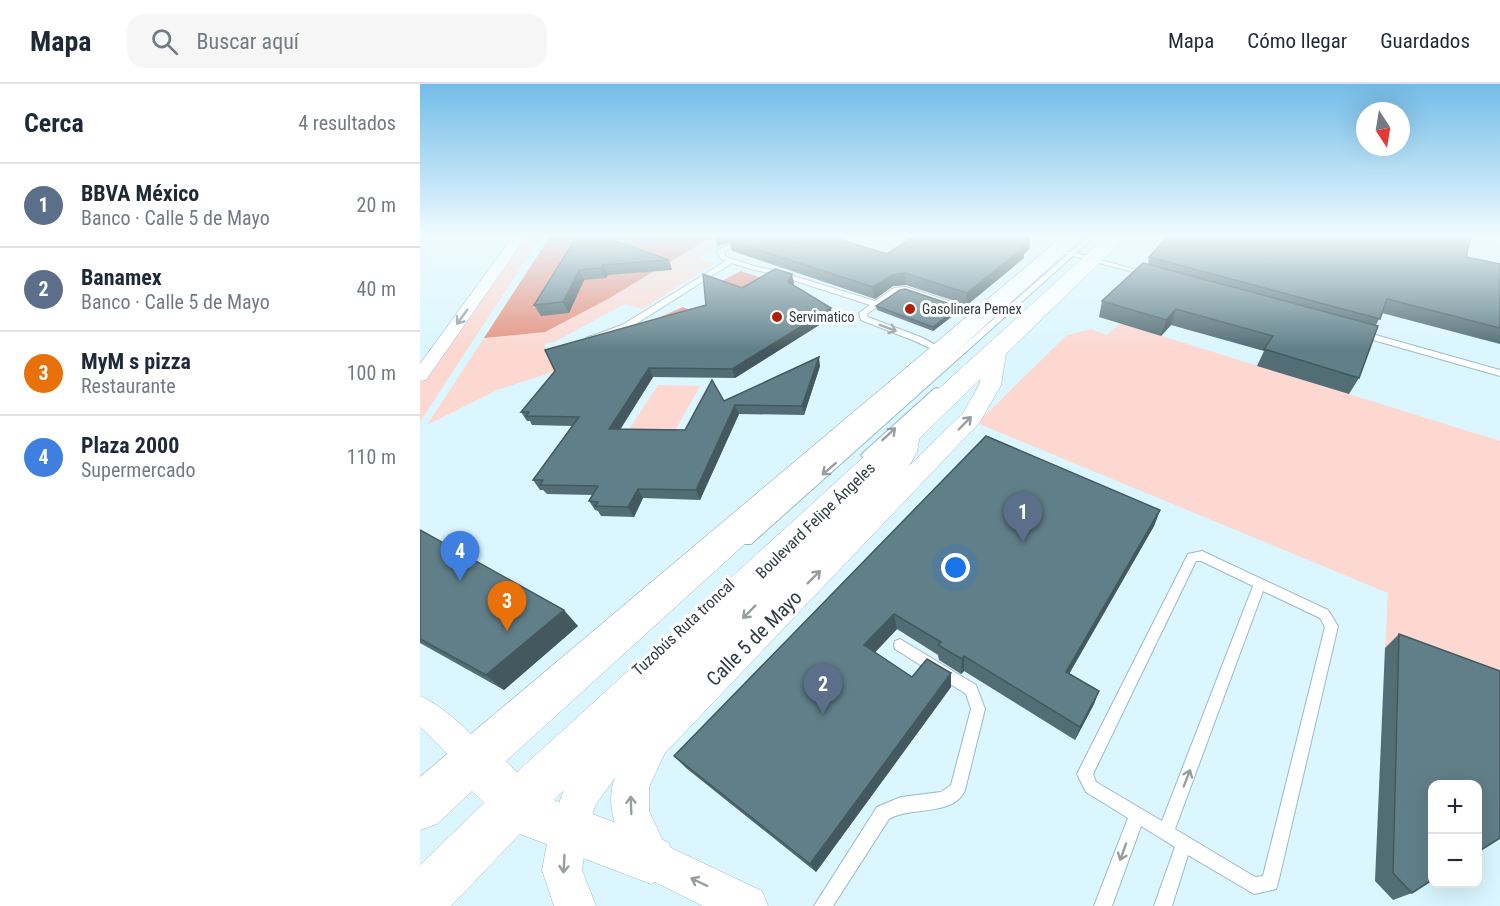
<!DOCTYPE html>
<html lang="es">
<meta charset="utf-8">
<style>
:root{--surface:#fff;--page:#f6f6f7;--text:#1f2937;--muted:#747a83;--line:#e0e1e3;--accent:#d93025}
body{margin:0;font-family:"Roboto Condensed",sans-serif;background:var(--page);color:var(--text)}
.controls{position:absolute;right:18px;bottom:18px;display:grid;overflow:hidden;border-radius:12px;box-shadow:0 6px 24px #0002}
.controls button{width:54px;height:54px;display:grid;place-items:center;padding:0;border:0;border-bottom:2px solid var(--line);background:var(--surface);color:var(--text);font:30px sans-serif}
.compass{position:absolute;left:936px;top:18px;width:54px;height:54px;border-radius:50%;background:var(--surface);box-shadow:0 6px 24px #0002;rotate:168deg}
.you{position:absolute;left:536px;top:484px;width:21px;height:21px;margin:-15px;border:4px solid #fff;border-radius:50%;background:#1a73e8;box-shadow:0 0 0 9px #1a73e833}
.badge{display:grid;place-items:center;width:39px;height:39px;border-radius:50%;background:var(--accent);color:#fff;font-size:20px;font-weight:700}
.pin{position:absolute;translate:-50% -50px;filter:drop-shadow(0 2px 3px #0008)}
.pin::after{content:'';position:absolute;top:32px;width:21px;height:18px;background:inherit;clip-path:polygon(0 0,100% 0,50% 100%)}
.list{margin:0;padding:0;list-style:none}
h2{display:flex;justify-content:space-between;align-items:center;height:78px;margin:0;padding:0 24px;font-size:26px}
h2 small{font-size:20px;font-weight:400;color:var(--muted)}
.list li{display:grid;grid-template-columns:39px 1fr auto;gap:18px;align-items:center;box-sizing:border-box;height:84px;padding:0 24px;border-top:2px solid var(--line)}
.list b{display:block;font-size:22px;white-space:nowrap}
.list p{margin:0;font-size:20px;white-space:nowrap;color:var(--muted)}
.list em{font-size:20px;font-style:normal;color:var(--muted)}
.icon{flex:none;width:33px;height:33px;fill:none;stroke:currentColor;stroke-width:2;stroke-linecap:round;stroke-linejoin:round}
.map{position:relative;flex:none;width:1080px;height:822px;overflow:hidden}
header{display:flex;align-items:center;gap:36px;box-sizing:border-box;height:84px;padding:0 30px;background:var(--surface);border-bottom:2px solid var(--line)}
header strong{font-size:28px}
nav{display:flex;gap:33px;margin-inline-start:auto;font-size:21px}
.search{width:420px;height:54px;background:var(--page);display:flex;align-items:center;gap:15px;box-sizing:border-box;padding:0 21px;border-radius:18px;color:var(--muted);font-size:22px}
main{display:flex}
aside{flex:1;background:var(--surface)}
.map>svg:first-child{display:block}
</style>
<header>
<strong>Mapa</strong>
<div class="search"><svg class="icon" aria-label="search" viewBox="0 0 24 24"><circle cx="10" cy="10" r="6"/><path d="M15 15l6 6"/></svg>Buscar aquí</div>
<nav><a>Mapa</a><a>Cómo llegar</a><a>Guardados</a></nav>
</header>
<main>
<aside>
<h2>Cerca<small>4 resultados</small></h2>
<ul class="list">
<li><span class="badge" style="background:#5c6f8a">1</span><div><b>BBVA México</b><p>Banco · Calle 5 de Mayo</p></div><em>20 m</em></li>
<li><span class="badge" style="background:#5c6f8a">2</span><div><b>Banamex</b><p>Banco · Calle 5 de Mayo</p></div><em>40 m</em></li>
<li><span class="badge" style="background:#e8710a">3</span><div><b>MyM s pizza</b><p>Restaurante</p></div><em>100 m</em></li>
<li><span class="badge" style="background:#3f7fe0">4</span><div><b>Plaza 2000</b><p>Supermercado</p></div><em>110 m</em></li>
</ul>
</aside>
<div class="map">
<svg width="1080" height="822" viewBox="0 0 1080 822">
<rect width="100%" height="100%" fill="#dbf6fe"/>
<g fill="#fcd8d1">
<path d="M103,151H122L0,338V295Z"/>
<path d="M295,151H315L279,174L295,179L223,225L205,220L134,258L124,260L136,287L77,306L7,341L64,254L125,248L188,215Z"/>
<path d="M700,239L1080,357V607L965,564L968,509L557,339L647,251L671,245L687,251Z"/>
<path d="M238,301L280,302L252,352L206,350Z"/>
</g>
<g fill="#e59281" fill-rule="evenodd">
<path d="M131,151H295L188,215L125,248L64,254ZM205,156L186,194L165,158Z"/>
<path d="M321,187L347,196L328,208L340,213L314,236L249,255L238,234L263,223L295,236L331,215L294,201Z"/>
</g>
<g fill="none" stroke-linecap="round" stroke-linejoin="round">
<defs>
<g id="service">
<path d="M669,151H676L656,169L731,190L728,192L653,172L331,460H323L321,457L323,454L647,171L644,169L645,168H650Z"/>
<path d="M323,154L325,155V157L304,168L306,173L337,183L354,186L455,217L474,204L486,203L568,230L561,232L486,207L479,208L447,230L448,233L503,254L523,265V269H520L497,258L441,236L439,229L450,221L351,189L334,186L312,179L208,245L170,256L166,254L202,241L306,177L301,175L297,167L298,166Z"/>
<path d="M939,248H945L1080,286V292L939,252Z"/>
<path d="M517,304L521,307L520,309L449,373H443L441,371L443,369L514,305Z"/>
<path d="M782,467L908,526L918,542L858,799L856,805L834,810L768,771L752,822H734L755,763L721,742L692,822H674L708,734L666,708L657,690L768,470ZM776,477H781L833,502L742,737L676,698L673,690ZM843,507L900,534L905,543L843,792L835,793L755,745Z"/>
<path d="M480,555L556,601L565,625L545,706C534,733 490,722 469,735L413,822H394L457,723L481,713L521,708L531,701L551,625L546,610L475,565L474,561L475,557Z"/>
</g>
<g id="minor">
<path d="M94,151H107L6,296L0,297V280Z"/>
<path d="M0,612C23,622 59,653 69,676L64,686L54,691L44,686L0,643Z"/>
</g>
<path id="tertiary" d="M576,264L583,266L586,270L581,301L560,338L245,669L229,703V727L245,761L342,807L348,822H283L217,789C204,760 182,727 195,694L176,720L168,744L162,786L176,822H134L122,786L130,744L147,697L197,635L467,377L482,340L490,337L498,340L501,345L497,368L489,382L543,329L559,301L566,270L569,266Z"/>
<path id="primary" d="M644,151H665L86,677L97,688L688,151H708L359,491L134,716L248,758L256,775L248,792L231,800L100,750L31,822H0V781L64,719L52,707L17,740L0,746V693Z"/>
</defs>
<use href="#service" stroke="#9abac4" stroke-width="2"/>
<use href="#minor" stroke="#9abac4" stroke-width="1"/>
<use href="#tertiary" stroke="#9abac4" stroke-width="1"/>
<use href="#primary" stroke="#9abac4" stroke-width="1"/>
<use href="#service" fill="#fff" fill-rule="evenodd"/>
<use href="#minor" fill="#fff" fill-rule="evenodd"/>
<use href="#tertiary" fill="#fff" fill-rule="evenodd"/>
<use href="#primary" fill="#fff" fill-rule="evenodd"/>
</g>
<g fill="#536d75">
<path d="M295,151H406L467,170L610,154L609,165L604,170V174L547,221L486,201L473,202L455,215L312,167L309,158L298,162Z"/>
<path d="M188,154L249,176L252,186L188,191L186,194L164,196L149,229L121,232L114,221Z"/>
<path d="M729,173H1046L1080,180V260L962,229L956,241L939,294L929,310L837,282L844,267L751,241L741,252L679,233L682,217L728,180Z"/>
<path d="M374,199L373,201L412,233L315,294L233,293L200,346H265L304,317L400,282L384,331L319,330L280,416L223,414L214,433L181,432L178,427L175,426L169,417L172,411L127,410L123,406H120L113,396L152,342L112,341L110,337H107L101,328L286,221L322,204Z"/>
<path d="M456,222L539,227L513,247L457,226Z"/>
<path d="M566,352L740,426L734,442L649,590L679,607L674,620L655,656L544,587L541,590L519,576L518,571L477,545L455,568L492,593L531,603L396,788L266,684L254,672Z"/>
<path d="M0,446L158,542L84,606L0,559Z"/>
<path d="M979,550L992,809L973,816L955,797L965,564Z"/>
</g>
<g fill="#44595f">
<path d="M295,151H325L308,156L309,158L298,162L294,152Z"/>
<path d="M610,154L609,165L604,170V174L547,221V209Z"/>
<path d="M183,181L188,191L186,194L181,184Z"/>
<path d="M159,186L164,196L149,229L143,218Z"/>
<path d="M485,189L486,201L473,202L455,215L453,203L472,191Z"/>
<path d="M372,190L374,199L370,206L368,198Z"/>
<path d="M539,223V227L513,247V243Z"/>
<path d="M411,224L412,233L315,294L312,285Z"/>
<path d="M756,225L751,241L741,252L746,236Z"/>
<path d="M399,273L400,282L384,331L382,322Z"/>
<path d="M229,284L233,293L194,355L189,345Z"/>
<path d="M315,321L319,330L280,416L276,406Z"/>
<path d="M218,405L223,414L214,433L208,423Z"/>
<path d="M740,426L734,442L642,602L646,588Z"/>
<path d="M144,526L158,542L84,606L66,591Z"/>
<path d="M474,530L477,545L448,576L444,561Z"/>
<path d="M544,572V587L541,590L542,575Z"/>
<path d="M531,589V603L396,788L390,780Z"/>
<path d="M679,607L674,620L655,656L660,643Z"/>
</g>
<g fill="#617f88" stroke="#44595f" stroke-width="1.5">
<path d="M158,151H183L182,152L249,176L183,181L181,184L159,186L143,218L114,221Z"/>
<path d="M320,151H350L375,159L383,157L382,154L374,151H406L467,170L496,151H599L610,154L601,162L604,163L547,209L485,189L472,191L453,203L308,156Z"/>
<path d="M749,151H1051L1046,173L1080,180V244L967,215L960,235L729,173Z"/>
<path d="M723,179L958,242L939,294L844,265L853,252L756,225L746,236L682,217Z"/>
<path d="M355,185L372,190L368,198L411,224L312,285L229,284L189,345L265,346L292,296L304,317L399,273L382,322L315,321L276,406L218,405L208,423L175,422L178,418L169,417L178,402L120,401L123,396H113L159,333L106,332L109,328H101L135,287L125,266L286,221L283,190L322,204Z"/>
<path d="M485,205L539,223L513,243L456,222L480,206Z"/>
<path d="M566,352L740,426L646,588L679,607L660,643L544,572L542,575L518,561L521,558L474,530L444,561L492,593L507,575L531,589L390,780L254,672Z"/>
<path d="M0,446L144,526L66,591L0,555Z"/>
<path d="M979,550L1080,587V754L1058,768V700H1012V796L992,809L973,789Z"/>
</g>
<defs><path id="oneway-shaft" d="M-6 0H5M1.5-3L5.5 0L1.5 3" fill="none" stroke-width="1.6" stroke-linecap="round" stroke-linejoin="round" transform="scale(1.5)"/></defs>
<g stroke="#979ea0">
<use href="#oneway-shaft" transform="translate(42 233) rotate(126)"/>
<use href="#oneway-shaft" transform="translate(468 244) rotate(21)"/>
<use href="#oneway-shaft" transform="translate(545 339) rotate(-46)"/>
<use href="#oneway-shaft" transform="translate(469 350) rotate(-43)"/>
<use href="#oneway-shaft" transform="translate(409 385) rotate(139)"/>
<use href="#oneway-shaft" transform="translate(394 493) rotate(-45)"/>
<use href="#oneway-shaft" transform="translate(329 528) rotate(135)"/>
<use href="#oneway-shaft" transform="translate(767 694) rotate(-69)"/>
<use href="#oneway-shaft" transform="translate(211 721) rotate(-92)"/>
<use href="#oneway-shaft" transform="translate(703 768) rotate(110)"/>
<use href="#oneway-shaft" transform="translate(144 780) rotate(93)"/>
<use href="#oneway-shaft" transform="translate(279 798) rotate(-154)"/>
</g>
<linearGradient id="sky" x2="0" y2="1"><stop stop-color="#72bce8"/><stop offset="0.57" stop-color="#effbff"/><stop offset="1" stop-color="#effbff" stop-opacity="0"/></linearGradient>
<rect width="1080" height="266" fill="url(#sky)"/>
<g fill="#af2109" stroke="#fff" stroke-width="2">
<circle cx="490" cy="225" r="6"/>
<circle cx="357" cy="233" r="6"/>
</g>
<g text-anchor="middle" stroke-width="6" stroke-linejoin="round" paint-order="stroke">
<g font-size="14" fill="#2f3d41" stroke="#fff" text-anchor="start">
<text x="502" y="230">Gasolinera Pemex</text>
<text x="369" y="238">Servimatico</text>
</g>
<g font-size="16" fill="#2f3d41" stroke="#fff">
<text transform="translate(395 436) rotate(-44)" y="6">Boulevard Felipe Ángeles</text>
<text transform="translate(263 543) rotate(-43)" y="6">Tuzobús Ruta troncal</text>
</g>
<g font-size="20" fill="#2f3d41" stroke="#fff">
<text transform="translate(334 554) rotate(-45)" y="7">Calle 5 de Mayo</text>
</g>
</g>
</svg>
<div class="controls">
<button>+</button>
<button>−</button>
</div>
<svg class="compass" viewBox="-18 -18 36 36"><path d="M0-13l5 13h-10z" fill="#e53935"/><path d="M0 13l5-13h-10z" fill="#747a83"/></svg>
<div class="you"></div>
<div class="pin badge" style="left:603px;top:458px;background:#5c6f8a">1</div>
<div class="pin badge" style="left:403px;top:630px;background:#5c6f8a">2</div>
<div class="pin badge" style="left:87px;top:547px;background:#e8710a">3</div>
<div class="pin badge" style="left:40px;top:497px;background:#3f7fe0">4</div>
</div>
</main>
